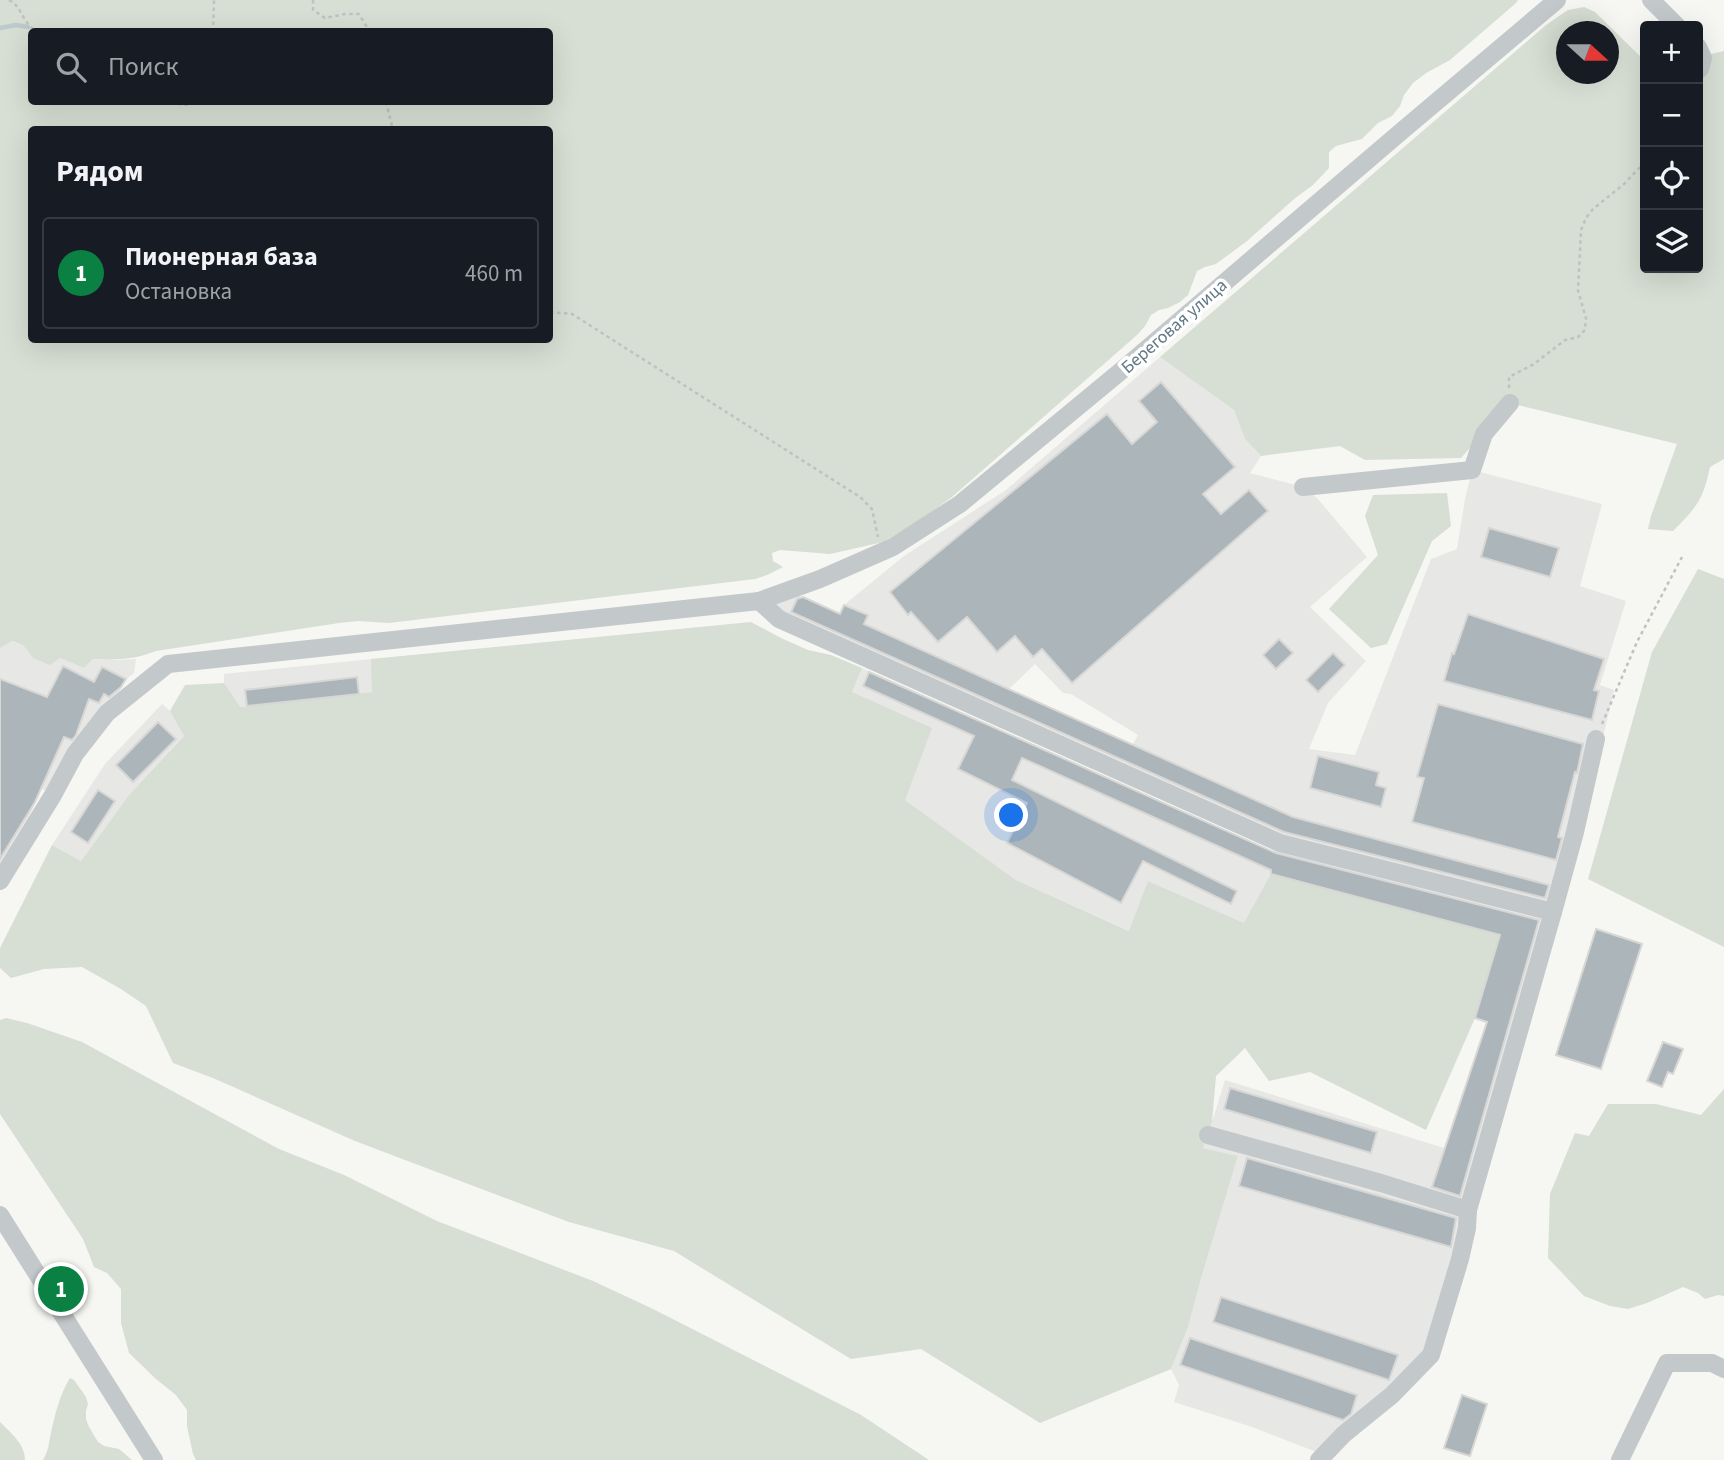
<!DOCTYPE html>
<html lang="ru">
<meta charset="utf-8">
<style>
:root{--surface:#171b24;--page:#242831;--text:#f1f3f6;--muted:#9ea1a6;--line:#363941;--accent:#0b8043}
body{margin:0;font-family:"Source Sans 3",sans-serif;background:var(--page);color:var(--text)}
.controls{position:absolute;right:21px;top:21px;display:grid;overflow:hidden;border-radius:7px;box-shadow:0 7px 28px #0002}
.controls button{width:63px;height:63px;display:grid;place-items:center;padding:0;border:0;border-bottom:2px solid var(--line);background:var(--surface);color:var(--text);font:35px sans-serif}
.compass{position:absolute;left:1556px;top:21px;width:63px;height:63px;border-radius:50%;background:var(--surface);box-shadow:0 7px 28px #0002;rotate:111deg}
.you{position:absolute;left:1012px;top:816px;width:24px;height:24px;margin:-18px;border:5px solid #fff;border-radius:50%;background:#1a73e8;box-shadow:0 0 0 10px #1a73e833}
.badge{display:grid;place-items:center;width:46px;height:46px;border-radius:50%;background:var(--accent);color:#fff;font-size:23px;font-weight:700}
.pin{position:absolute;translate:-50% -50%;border:4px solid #fff;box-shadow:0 2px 7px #0006}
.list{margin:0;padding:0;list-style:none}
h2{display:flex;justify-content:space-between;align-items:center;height:91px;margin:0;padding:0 28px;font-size:30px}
h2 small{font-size:23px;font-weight:400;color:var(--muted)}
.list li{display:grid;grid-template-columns:46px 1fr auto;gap:21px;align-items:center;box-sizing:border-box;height:112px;margin:0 14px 14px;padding:0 14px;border:2px solid var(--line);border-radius:7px}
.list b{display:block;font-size:26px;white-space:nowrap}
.list p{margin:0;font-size:23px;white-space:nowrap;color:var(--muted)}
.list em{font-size:23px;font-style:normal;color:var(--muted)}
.icon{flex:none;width:38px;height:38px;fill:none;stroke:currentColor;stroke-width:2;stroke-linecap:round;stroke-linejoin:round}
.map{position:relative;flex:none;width:1724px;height:1460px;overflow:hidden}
.search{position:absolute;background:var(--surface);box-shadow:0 7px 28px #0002;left:28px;top:28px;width:525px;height:77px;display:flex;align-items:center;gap:18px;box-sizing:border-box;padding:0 24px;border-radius:7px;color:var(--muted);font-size:26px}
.panel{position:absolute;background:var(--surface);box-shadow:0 7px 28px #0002;left:28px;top:126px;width:525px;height:217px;border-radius:7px}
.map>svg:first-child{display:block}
</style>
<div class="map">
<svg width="1724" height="1460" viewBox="0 0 1724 1460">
<rect width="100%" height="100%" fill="#f6f6f2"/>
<g fill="#e7e7e5" fill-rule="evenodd">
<path d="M1160,357L1234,410L1245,439L1261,456L1250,473L1303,487L1318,499L1367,557L1310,607L1366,661L1328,703L1309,749L1355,755L1431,559L1457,549L1465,499L1472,470L1602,504L1580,586L1626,601L1600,685L1614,690L1581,832L1431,1355L1324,1455L1252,1427L1174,1402L1179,1385L1171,1369L1188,1327L1202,1275L1238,1156L1203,1148L1212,1122L1225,1080L1444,1148L1487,1023L1475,1018L1500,935L1244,923L1148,881L1130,931L1016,880L905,800L852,692L862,668L1271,851H1277L759,601L788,591L840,614L844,605L904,556L1006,490ZM1035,664L1063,693L1071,694L1138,735L1133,744L1009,689Z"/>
<path d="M11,641L23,645L33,658L50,664L60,658L84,668L93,659L117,660L136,659L134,673L126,679L115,700L51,792L41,789L25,827L0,877V648Z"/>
<path d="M371,659L373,692L239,707L224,683V674Z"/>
<path d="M162,704L170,711L184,736L129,795L81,861L52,845L105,764Z"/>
</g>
<g fill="#d7ded3" fill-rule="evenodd">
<path d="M0,0H1518L1516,3L1450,60L1426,73L1413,83L1404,95L1400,106L1392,116L1378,123L1362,139L1336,146L1329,152V168L1313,185L1294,199L1247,241L1216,264L1205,267L1197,271L1188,295L1180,302L1168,308L1159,310L1151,315L1145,326L1137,335L952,497L918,522L883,542L830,554L780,550L772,553L773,561L783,567L767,575L755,579L389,623L358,621L339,623L156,651C132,660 118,660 93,659L84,668L60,658L50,665L33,658L23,645L12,641L0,648ZM32,32H550V102H32ZM32,130H550V340H32Z"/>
<path d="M1584,7L1595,12L1645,61V268H1698V57L1724,51V459L1710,467C1703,500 1697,507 1673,531L1648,529L1651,516L1677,444L1510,403L1461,458L1365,460L1340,446L1261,456L1245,439L1234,410L1160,357L1546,25L1568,10ZM1566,32H1608V74H1566Z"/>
<path d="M1447,493L1451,526L1432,541L1387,644L1371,648L1329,609L1378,555L1365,516L1373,495Z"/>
<path d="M1698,569L1724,579V947L1588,879L1652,652Z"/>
<path d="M751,622L781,638L808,650L831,655L862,668L852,692L932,728L905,800L1016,880L1129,931L1148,881L1244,923L1271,874L1500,935L1475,1018L1426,1130L1310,1072L1269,1081L1245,1048L1216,1076L1212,1122L1203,1148L1238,1156L1202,1275L1188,1327L1171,1369L1040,1423L921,1349L851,1359L674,1251L569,1222L355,1141L213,1078L173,1063L146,1006L121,989L82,967L44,969L11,978L0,968V948L52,845L81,861L129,795L184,736L170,711L185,685L224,683L240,707L372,692L371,659Z"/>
<path d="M6,1018L27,1023L82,1042L279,1149L344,1175L437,1221L593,1281L653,1309L861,1415L929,1460H196L193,1454L187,1426V1410L176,1395L156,1379L129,1353L121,1323V1289L107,1273L94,1267L83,1239L0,1114V1020Z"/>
<path d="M1724,1089V1296L1718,1295L1705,1299L1698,1293L1683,1287L1647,1303L1628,1309L1610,1306L1584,1296L1548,1258L1550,1194L1575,1133L1589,1136L1608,1104H1656L1701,1115Z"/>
<path d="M70,1378L74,1380L86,1397L88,1404L86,1411V1419L89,1427L98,1442L104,1446L119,1449L132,1460H43C50,1447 48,1445 51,1433C55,1414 60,1394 70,1378Z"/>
<path d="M0,1422C11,1433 25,1444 25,1460H0Z"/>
</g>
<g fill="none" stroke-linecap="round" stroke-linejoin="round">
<path stroke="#bcc9cd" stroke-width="4.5" d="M0,28L16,25L28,27"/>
</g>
<g fill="#acb5b9" stroke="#d7d7d5" stroke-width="2">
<path d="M1161,382L1235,467L1203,494L1221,514L1249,490L1268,511L1072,683L1042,649L1033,657L1015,636L997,652L967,617L938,642L911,612L908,615L890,592L1107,414L1132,444L1157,422L1139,401Z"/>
<path d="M1489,528L1559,548L1550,577L1481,557Z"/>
<path d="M803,597L840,614L844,605L868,615L864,624L1293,817L1549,885L1545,898L1284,832L791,612L797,599Z"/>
<path d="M1468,614L1604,659L1594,690L1599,691L1592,720L1444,681L1452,653L1454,654Z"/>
<path d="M1279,639L1293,653L1276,669L1263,655Z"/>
<path d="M1333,653L1345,665L1318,692L1306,680Z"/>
<path d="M63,666L94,682L102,667L126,679L121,687L109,697L104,694L99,703L89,699L76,735L72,740L64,737L35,802L0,859V679L47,697Z"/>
<path d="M869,672L1276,853L1539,920L1460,1196L1432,1187L1487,1022L1475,1018L1500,935L1271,874V870L1022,758L1012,780L1237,891L1231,904L1143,861L1121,903L1007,843L1027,803L958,769L974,736L863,686Z"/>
<path d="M357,677L359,694L247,706L245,690Z"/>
<path d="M1438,704L1583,744L1577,773L1575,772L1558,837L1562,838L1556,860L1412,822L1424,778L1417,777Z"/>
<path d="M158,722L176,739L133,782L116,765Z"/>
<path d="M1318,756L1379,772L1376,785L1386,788L1381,807L1310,788Z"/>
<path d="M98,790L115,801L88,843L71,832Z"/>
<path d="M1596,929L1642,944L1601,1069L1556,1055Z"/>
<path d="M1663,1042L1683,1049L1673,1074L1668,1072L1662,1087L1647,1081Z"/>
<path d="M1230,1088L1377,1132L1371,1153L1224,1109Z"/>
<path d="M1247,1158L1456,1218L1451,1247L1239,1186Z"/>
<path d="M1221,1297L1398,1355L1389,1380L1213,1322Z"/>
<path d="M1190,1338L1357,1395L1351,1414L1343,1420L1180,1365Z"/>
<path d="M1462,1395L1487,1404L1470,1456L1444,1448Z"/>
</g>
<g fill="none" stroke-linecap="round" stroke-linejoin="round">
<g stroke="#bfc1c3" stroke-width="2.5" stroke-dasharray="3.5 3.5" stroke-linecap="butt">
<path d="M9,0C18,5 19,10 24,18C26,23 32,27 35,32"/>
<path d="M313,0V10L325,18L345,14H359L370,32"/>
<path d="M213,32L214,0"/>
<path d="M164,102L185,105L194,102"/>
<path d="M386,102L393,130"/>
<path d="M550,312L572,314L860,497L872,509L878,537"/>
<path d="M1509,388V377L1534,364L1565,340L1578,337L1585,330L1586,318L1578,291L1581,230L1586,218L1593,209L1624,184L1645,162"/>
<path d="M1602,724L1637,642L1682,557"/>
</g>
<g stroke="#c3c8ca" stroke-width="18">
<path d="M1651,0L1677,26"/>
<path d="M1698,47L1703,58L1700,69"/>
<path d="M1303,487L1472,470L1484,434L1510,403"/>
<path d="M759,601L779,619L1280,843L1553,912L1575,832L1596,739"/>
<path d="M0,881L53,795L75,754L107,713L168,664L759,601L820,579L893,547L960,504L1121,371L1403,130L1557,0"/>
<path d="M1208,1135L1381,1183L1468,1210"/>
<path d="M0,1215L154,1460"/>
<path d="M1319,1460L1344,1434L1392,1395L1431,1355L1460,1259L1467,1228L1468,1210L1553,912"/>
<path d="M1620,1460L1667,1363H1712L1724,1369"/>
</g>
</g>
<g text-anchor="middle" stroke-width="7" stroke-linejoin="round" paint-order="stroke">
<g font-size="18" fill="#637885" stroke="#fff">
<text transform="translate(1174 326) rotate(-41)" y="6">Береговая улица</text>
</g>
</g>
</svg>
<div class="controls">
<button>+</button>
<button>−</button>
<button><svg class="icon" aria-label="locate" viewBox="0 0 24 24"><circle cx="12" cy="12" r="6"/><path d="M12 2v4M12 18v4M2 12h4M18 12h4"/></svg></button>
<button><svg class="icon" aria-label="layers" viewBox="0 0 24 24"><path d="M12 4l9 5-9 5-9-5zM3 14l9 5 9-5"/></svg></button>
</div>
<svg class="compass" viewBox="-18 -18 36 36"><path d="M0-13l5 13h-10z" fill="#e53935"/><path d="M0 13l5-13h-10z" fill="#9ea1a6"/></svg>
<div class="you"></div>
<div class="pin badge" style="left:61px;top:1289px">1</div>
<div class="search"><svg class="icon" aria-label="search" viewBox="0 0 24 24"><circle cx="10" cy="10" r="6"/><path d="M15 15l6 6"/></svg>Поиск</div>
<section class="panel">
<h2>Рядом<small></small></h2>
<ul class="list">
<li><span class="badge">1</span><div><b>Пионерная база</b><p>Остановка</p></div><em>460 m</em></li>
</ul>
</section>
</div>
